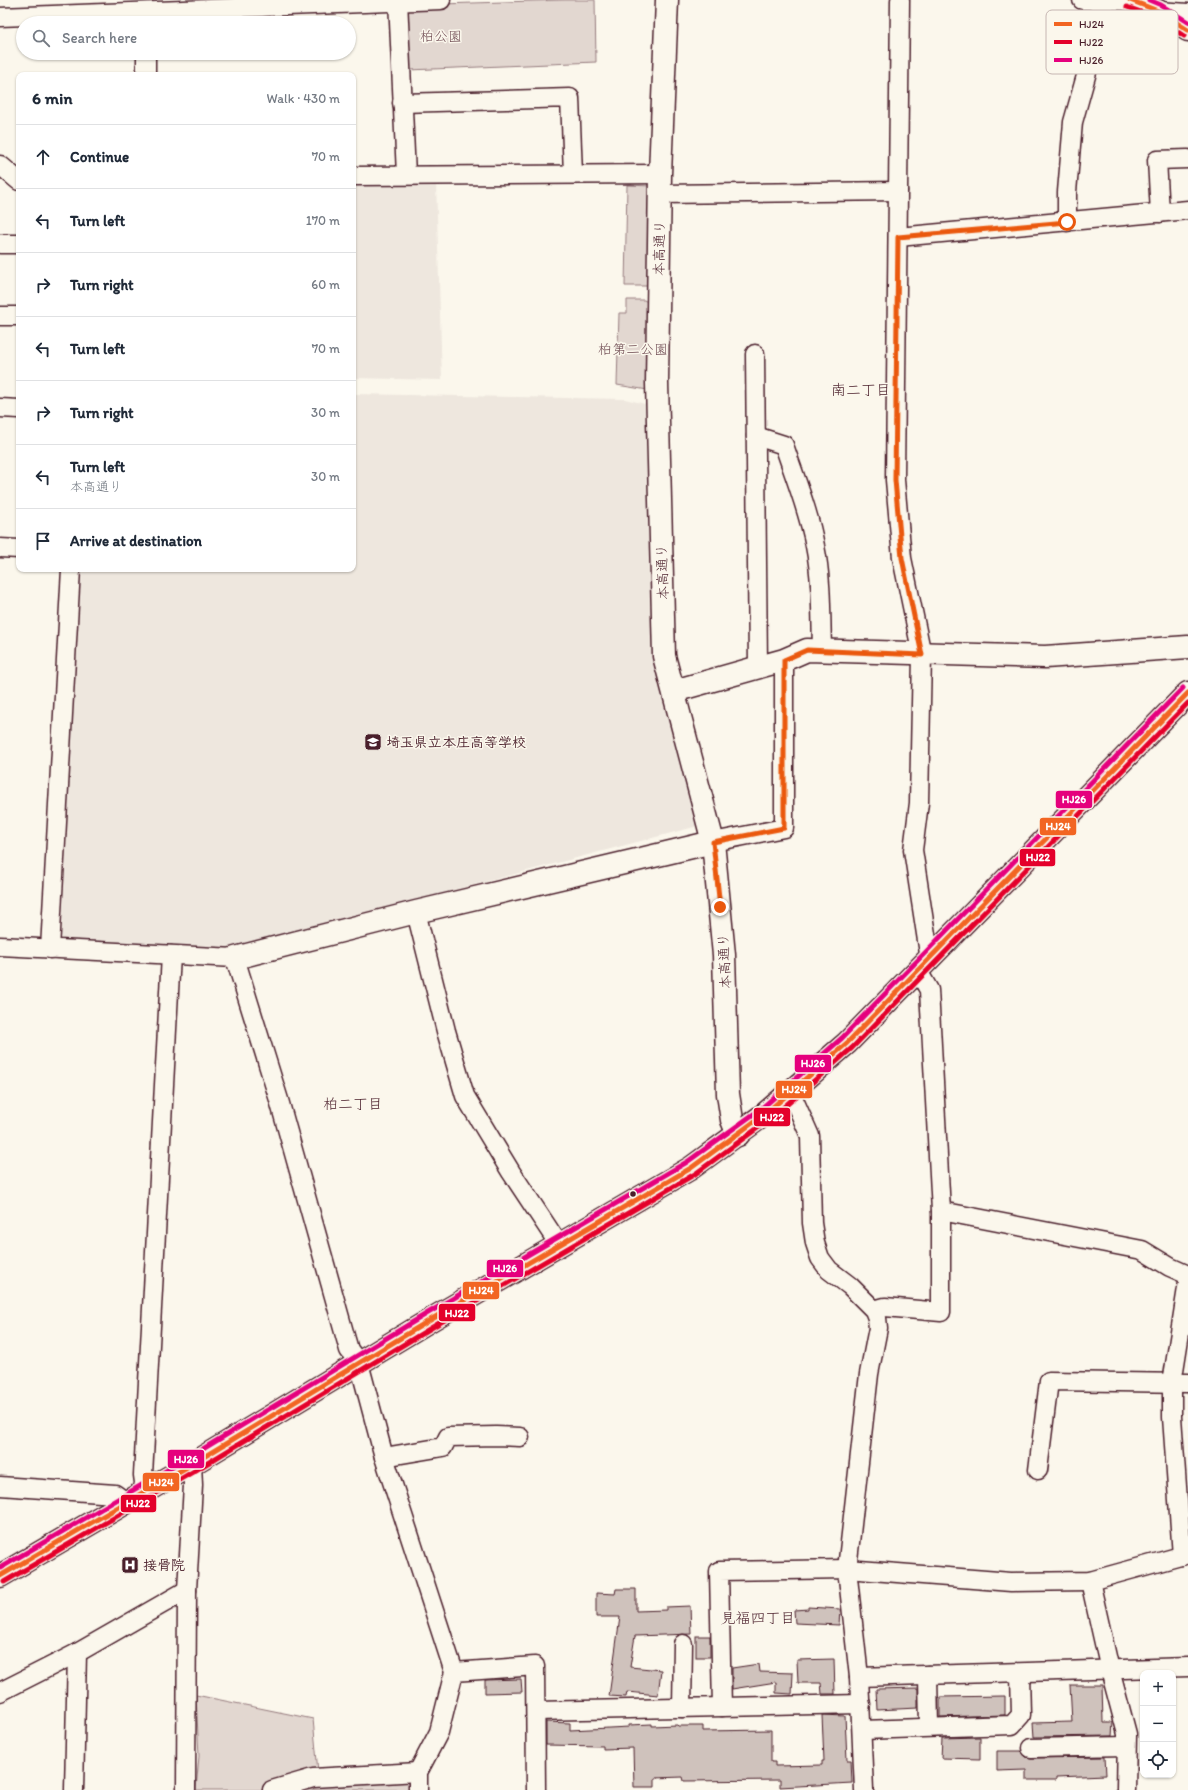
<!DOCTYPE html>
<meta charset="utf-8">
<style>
:root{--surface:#fff;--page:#f2f2f3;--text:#1f2937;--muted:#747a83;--line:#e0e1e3}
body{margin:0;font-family:Itim,"Klee One",sans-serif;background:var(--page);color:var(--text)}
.controls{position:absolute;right:12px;bottom:12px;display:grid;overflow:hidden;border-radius:8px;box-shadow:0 1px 3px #0004}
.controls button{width:36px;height:36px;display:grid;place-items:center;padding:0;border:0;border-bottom:1px solid var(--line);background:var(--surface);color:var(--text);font:20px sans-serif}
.stop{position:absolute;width:12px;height:12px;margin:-9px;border:3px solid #ea580c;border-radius:50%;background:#fff}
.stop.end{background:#ea580c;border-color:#fff;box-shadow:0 1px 4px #0008}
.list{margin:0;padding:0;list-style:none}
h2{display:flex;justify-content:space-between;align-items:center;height:52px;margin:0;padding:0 16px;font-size:17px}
h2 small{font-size:13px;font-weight:400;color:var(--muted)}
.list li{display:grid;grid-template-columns:26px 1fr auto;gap:12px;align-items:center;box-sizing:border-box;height:64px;padding:0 16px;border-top:1px solid var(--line)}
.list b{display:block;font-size:15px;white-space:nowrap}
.list p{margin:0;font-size:13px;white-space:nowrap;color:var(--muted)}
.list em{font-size:13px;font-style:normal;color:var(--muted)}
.icon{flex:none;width:22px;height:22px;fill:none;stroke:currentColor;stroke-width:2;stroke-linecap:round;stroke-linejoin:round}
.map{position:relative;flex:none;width:1188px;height:1790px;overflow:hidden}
.search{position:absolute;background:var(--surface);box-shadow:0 1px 3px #0004;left:16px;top:16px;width:340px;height:44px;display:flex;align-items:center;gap:10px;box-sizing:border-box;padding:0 14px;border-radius:22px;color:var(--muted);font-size:15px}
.panel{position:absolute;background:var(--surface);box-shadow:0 1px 3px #0004;left:16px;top:72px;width:340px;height:500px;border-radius:8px}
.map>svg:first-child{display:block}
</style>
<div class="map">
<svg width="1188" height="1790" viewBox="0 0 1188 1790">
<rect width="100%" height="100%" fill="#fbf7ec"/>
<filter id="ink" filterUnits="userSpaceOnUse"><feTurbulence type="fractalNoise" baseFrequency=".025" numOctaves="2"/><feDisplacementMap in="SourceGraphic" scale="8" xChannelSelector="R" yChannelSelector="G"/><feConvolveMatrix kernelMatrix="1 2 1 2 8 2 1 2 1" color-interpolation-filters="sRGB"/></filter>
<g filter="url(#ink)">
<g fill="#eee7de">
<path d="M436,181L442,380L353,378V183Z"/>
<path d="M353,394L625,399L649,405L655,658L698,826L230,949L63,939L58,933L79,569H353Z"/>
</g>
<g fill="#e2d7d0" stroke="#967b7e">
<path d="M564,0H595L596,62L409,70L407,12L412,5Z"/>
<path d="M627,185L652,186L650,286H625Z"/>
<path d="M627,300H644L649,303L648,390L617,385L619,313H627Z"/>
<path d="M196,1695L313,1719L318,1772L407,1776L412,1790H196L199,1756Z"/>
</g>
<g fill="#cfc2bc" stroke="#4a1f2b">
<path d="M616,1589H636V1611L666,1610V1607L690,1606L691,1634L635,1636L630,1667L661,1670L658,1695L627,1692L626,1697L609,1696L620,1617H596V1593L615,1594Z"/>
<path d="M808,1607L840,1609L839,1625L795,1623L794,1610L808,1609Z"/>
<rect x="696" y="1636" width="14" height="21"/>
<path d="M834,1659L835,1694H822L821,1683H798L797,1660Z"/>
<path d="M759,1664L760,1672L793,1673L792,1694L776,1693V1682L732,1689V1668Z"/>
<path d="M521,1679L522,1692L485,1693V1680Z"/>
<path d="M1070,1685H1102L1103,1722H1113L1112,1736L1034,1737L1033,1723L1072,1722Z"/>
<path d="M918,1688V1708L877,1710L876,1689Z"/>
<path d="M1005,1696V1715L940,1717V1697Z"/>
<path d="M822,1715L845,1716L847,1760H851L852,1783L780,1787V1780L684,1781L683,1777L655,1778V1787H634L633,1748L603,1749V1746L546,1745V1722L570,1723V1730L629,1727V1725L652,1724V1726L677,1725L678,1726H703V1731L771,1730V1762H775V1766L822,1765V1761H824Z"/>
<path d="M980,1737V1759L941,1758L942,1738Z"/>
<path d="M997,1751H1021L1026,1757L1031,1758L1105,1757L1106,1775L1056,1777V1780H1026V1770L997,1771Z"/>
</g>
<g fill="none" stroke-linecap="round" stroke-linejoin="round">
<defs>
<g id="minor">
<path d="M398,0L406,175"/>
<path d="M900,0L895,480L902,558L922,655L919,803L913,850L930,960"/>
<path d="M1082,0L1132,1"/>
<path d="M1158,11L1188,13"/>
<path d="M0,17L441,0"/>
<path d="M146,53V75"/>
<path d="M402,103L570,98L573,174"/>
<path d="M0,165L19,181"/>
<path d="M353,176L660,174"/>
<path d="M660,194L898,191"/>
<path d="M1160,213L1157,160L1188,159"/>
<path d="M1067,222V192L1073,122L1091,58L1101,2"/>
<path d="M898,237L1188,210"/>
<path d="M0,244H19"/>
<path d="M0,316H19"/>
<path d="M755,354L758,667"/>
<path d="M0,408L19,409"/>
<path d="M756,436L784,445C795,478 809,512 815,546C822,580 821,616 822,650"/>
<path d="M0,548L19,549"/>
<path d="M713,842L784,828V660"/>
<path d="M416,912L446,1031L465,1096L511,1172L560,1246"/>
<path d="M0,946L235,958L279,1100L349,1350L359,1363L384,1457L454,1672L439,1732L418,1772V1790"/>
<path d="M50,949L71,569"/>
<path d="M918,971L929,990L941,1211L1142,1250L1170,1267L1188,1275"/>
<path d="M791,1093L810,1136L812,1223L815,1243L820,1258L829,1270L850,1286L874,1310L877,1318L878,1328L869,1374L847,1569L859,1677L864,1790"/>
<path d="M874,1310L885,1307L941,1312V1211"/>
<path d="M384,1457L443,1447L448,1437L496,1436L520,1437"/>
<path d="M1038,1470L1049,1381L1188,1383"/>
<path d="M0,1486L115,1494L126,1502"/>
<path d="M145,1490L143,1475L171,955"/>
<path d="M1182,1556L1172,1417V1383L1188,1282"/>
<path d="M1090,1581L1110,1670L1127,1734L1126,1790"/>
<path d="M454,1672L535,1666L536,1790"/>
<path d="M928,1675L929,1727"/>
<path d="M859,1677L1188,1667"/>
<path d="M0,1692L77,1653L187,1590"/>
<path d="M722,1707L719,1571L847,1569L1011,1582L1090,1581L1188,1554"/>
<path d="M682,1708L683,1644"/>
<path d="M536,1711L861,1704"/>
<path d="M862,1730L1012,1725L1021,1715L1020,1673"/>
<path d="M1031,1748L1126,1746"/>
<path d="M74,1790L77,1653"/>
<path d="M186,1790L187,1590L193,1485L192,1464"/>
<path d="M272,1790L313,1778L418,1772"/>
</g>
<g id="tertiary">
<path d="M667,0L660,174L657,383L664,656L713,842L724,955L728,1094L732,1120L738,1135"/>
<path d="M1130,0L1158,11L1188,30"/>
<path d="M674,691L784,660L807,650L1045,657L1188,647"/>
<path d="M235,958L416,912L713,842"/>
<path d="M0,1576L192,1464L432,1319L691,1168L766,1113L847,1043L1188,693"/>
</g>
</defs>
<use href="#minor" stroke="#4a1f2b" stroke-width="21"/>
<use href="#tertiary" stroke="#4a1f2b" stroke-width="25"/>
<use href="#minor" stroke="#fbf7ec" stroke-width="18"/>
<use href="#tertiary" stroke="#fbf7ec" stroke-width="22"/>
<defs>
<g id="bus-1">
<path d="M1130,0L1158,11L1188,30"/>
<path d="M0,1576L192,1464L432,1319L691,1168L766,1113L847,1043L1188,693"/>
</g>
<g id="bus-2">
<path d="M1127,7L1155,17L1184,36"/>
<path d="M4,1582L196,1470L436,1325L695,1174L770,1119L852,1048L1188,703"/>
</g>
<g id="bus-3">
<path d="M1149,0L1161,5L1188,22"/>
<path d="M0,1568L188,1458L428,1313L687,1162L762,1108L842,1038L1183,688"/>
</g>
</defs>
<use href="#bus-1" stroke="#fbf7ec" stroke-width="8"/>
<use href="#bus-2" stroke="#fbf7ec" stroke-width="8"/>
<use href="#bus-3" stroke="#fbf7ec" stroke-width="8"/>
<use href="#bus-1" stroke="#f26522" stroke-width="5"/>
<use href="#bus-2" stroke="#e4002b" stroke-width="5"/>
<use href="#bus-3" stroke="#e5007d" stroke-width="5"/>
</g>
</g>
<g fill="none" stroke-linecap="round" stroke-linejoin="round" filter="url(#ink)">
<path stroke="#ea580c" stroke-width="5" d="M720,907L713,842L784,828V660L807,650L922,655L902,558L895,480L898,237L1067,222"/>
</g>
<defs>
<symbol id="school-square" viewBox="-11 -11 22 22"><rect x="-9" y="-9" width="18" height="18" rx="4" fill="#4a1f2b" stroke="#fbf7ec"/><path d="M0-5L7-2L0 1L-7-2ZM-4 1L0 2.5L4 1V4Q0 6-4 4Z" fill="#fff"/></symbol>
<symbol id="hospital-square" viewBox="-11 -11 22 22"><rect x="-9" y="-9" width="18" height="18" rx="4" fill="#4a1f2b" stroke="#fbf7ec"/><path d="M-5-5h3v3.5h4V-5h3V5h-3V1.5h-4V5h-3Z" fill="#fff"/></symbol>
</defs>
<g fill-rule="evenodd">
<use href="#school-square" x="363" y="732" width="20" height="20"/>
<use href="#hospital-square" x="120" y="1555" width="20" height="20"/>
</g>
<circle fill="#4a1f2b" stroke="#fbf7ec" stroke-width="1.5" cx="633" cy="1194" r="3.5"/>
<g text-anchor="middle" stroke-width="3" stroke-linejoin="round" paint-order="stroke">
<g font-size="14" fill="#704d54" stroke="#fbf7ec">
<text x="441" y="41">柏公園</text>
<text x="633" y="354">柏第二公園</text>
</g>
<g font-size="14" fill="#4a1f2b" stroke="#fbf7ec">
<text transform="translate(659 248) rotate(-89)" y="5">本高通り</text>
<text transform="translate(662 572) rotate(-92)" y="5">本高通り</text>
<text transform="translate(724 961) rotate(-93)" y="5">本高通り</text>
</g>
<g font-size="14" font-weight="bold" fill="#4a1f2b" stroke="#fbf7ec" text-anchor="start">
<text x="386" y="747">埼玉県立本庄高等学校</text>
<text x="143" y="1570">接骨院</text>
</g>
<g font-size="15" fill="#4a1f2b" stroke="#fbf7ec">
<text x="861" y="395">南二丁目</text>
<text x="353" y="1109">柏二丁目</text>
<text x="758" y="1623">見福四丁目</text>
</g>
</g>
<rect x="1046" y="10" width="132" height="64" rx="6" fill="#fbf7ec" stroke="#c6b6b2" stroke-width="1"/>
<rect x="1054" y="22" width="18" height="4" fill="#f26522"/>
<rect x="1054" y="40" width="18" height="4" fill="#e4002b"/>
<rect x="1054" y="58" width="18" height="4" fill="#e5007d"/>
<g font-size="11" fill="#4a1f2b">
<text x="1079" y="28">HJ24</text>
<text x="1079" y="46">HJ22</text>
<text x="1079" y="64">HJ26</text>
</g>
<g stroke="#fbf7ec" stroke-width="1.5">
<rect x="1055" y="790" width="38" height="19" rx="4" fill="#e5007d"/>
<rect x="1039" y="817" width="38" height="19" rx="4" fill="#f26522"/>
<rect x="1019" y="848" width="37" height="19" rx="4" fill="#e4002b"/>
<rect x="794" y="1054" width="38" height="19" rx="4" fill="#e5007d"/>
<rect x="775" y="1080" width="38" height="19" rx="4" fill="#f26522"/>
<rect x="753" y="1107" width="38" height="20" rx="4" fill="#e4002b"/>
<rect x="486" y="1259" width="38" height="19" rx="4" fill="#e5007d"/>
<rect x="462" y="1281" width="38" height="19" rx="4" fill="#f26522"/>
<rect x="438" y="1303" width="38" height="19" rx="4" fill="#e4002b"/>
<rect x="167" y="1449" width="38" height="20" rx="4" fill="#e5007d"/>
<rect x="142" y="1472" width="38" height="20" rx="4" fill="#f26522"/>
<rect x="120" y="1494" width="37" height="19" rx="4" fill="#e4002b"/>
</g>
<g font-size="11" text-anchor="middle" font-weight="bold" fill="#fff">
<text x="1074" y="803">HJ26</text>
<text x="1058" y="830">HJ24</text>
<text x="1038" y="861">HJ22</text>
<text x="813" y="1067">HJ26</text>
<text x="794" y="1093">HJ24</text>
<text x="772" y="1121">HJ22</text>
<text x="505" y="1272">HJ26</text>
<text x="481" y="1294">HJ24</text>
<text x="457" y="1317">HJ22</text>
<text x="186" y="1463">HJ26</text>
<text x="161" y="1486">HJ24</text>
<text x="138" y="1507">HJ22</text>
</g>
</svg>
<div class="controls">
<button>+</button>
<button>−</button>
<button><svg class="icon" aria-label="locate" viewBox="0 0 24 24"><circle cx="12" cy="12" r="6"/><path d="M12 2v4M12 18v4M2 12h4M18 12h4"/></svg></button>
</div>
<div class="stop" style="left:1067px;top:222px"></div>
<div class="stop end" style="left:720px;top:907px"></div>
<div class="search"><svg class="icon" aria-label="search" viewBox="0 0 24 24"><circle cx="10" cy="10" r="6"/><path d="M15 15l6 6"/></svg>Search here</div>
<section class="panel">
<h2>6 min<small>Walk · 430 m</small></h2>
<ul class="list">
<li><svg class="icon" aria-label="ahead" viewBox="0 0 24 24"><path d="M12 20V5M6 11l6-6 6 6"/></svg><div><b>Continue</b></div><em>70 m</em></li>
<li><svg class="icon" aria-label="left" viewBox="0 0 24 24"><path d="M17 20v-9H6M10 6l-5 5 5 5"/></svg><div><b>Turn left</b></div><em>170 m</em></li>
<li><svg class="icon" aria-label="right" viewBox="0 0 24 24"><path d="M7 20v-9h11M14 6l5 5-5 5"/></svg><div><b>Turn right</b></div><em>60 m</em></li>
<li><svg class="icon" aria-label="left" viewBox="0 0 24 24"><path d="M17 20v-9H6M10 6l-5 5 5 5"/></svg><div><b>Turn left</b></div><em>70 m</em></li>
<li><svg class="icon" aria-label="right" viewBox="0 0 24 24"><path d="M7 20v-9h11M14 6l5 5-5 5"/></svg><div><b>Turn right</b></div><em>30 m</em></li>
<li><svg class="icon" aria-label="left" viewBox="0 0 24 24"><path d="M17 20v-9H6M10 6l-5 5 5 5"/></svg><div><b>Turn left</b><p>本高通り</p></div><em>30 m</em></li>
<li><svg class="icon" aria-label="arrive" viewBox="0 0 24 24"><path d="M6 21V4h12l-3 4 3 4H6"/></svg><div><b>Arrive at destination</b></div></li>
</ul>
</section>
</div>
